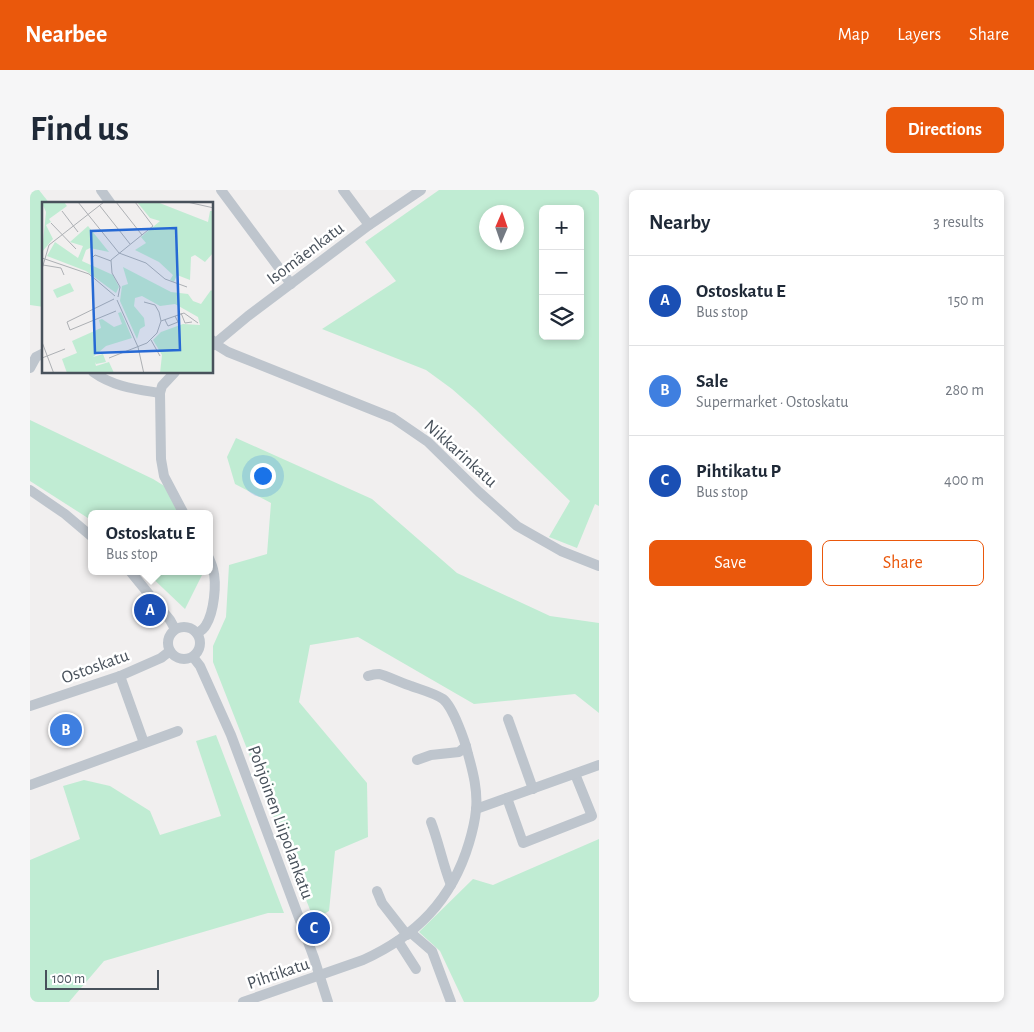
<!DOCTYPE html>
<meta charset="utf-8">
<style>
:root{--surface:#fff;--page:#f6f6f7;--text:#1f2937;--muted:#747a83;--line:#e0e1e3;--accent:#ea580c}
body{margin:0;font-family:"Alegreya Sans",sans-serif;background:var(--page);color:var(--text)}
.controls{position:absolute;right:15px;top:15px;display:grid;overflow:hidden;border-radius:8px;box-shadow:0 2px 8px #0003}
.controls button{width:45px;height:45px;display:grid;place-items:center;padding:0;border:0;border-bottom:1px solid var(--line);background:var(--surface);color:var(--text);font:25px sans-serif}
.compass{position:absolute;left:449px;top:15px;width:45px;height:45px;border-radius:50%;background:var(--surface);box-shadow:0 2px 8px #0003;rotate:2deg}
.scale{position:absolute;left:15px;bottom:12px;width:114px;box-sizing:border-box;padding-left:5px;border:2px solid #48515b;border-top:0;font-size:14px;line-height:18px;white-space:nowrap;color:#48515b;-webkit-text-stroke:4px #fff;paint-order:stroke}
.you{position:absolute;left:232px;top:285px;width:18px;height:18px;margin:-12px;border:4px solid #fff;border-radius:50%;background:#1a73e8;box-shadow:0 0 0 8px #1a73e833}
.badge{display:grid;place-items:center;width:32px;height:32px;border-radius:50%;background:var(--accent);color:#fff;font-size:16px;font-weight:700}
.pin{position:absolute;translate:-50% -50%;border:2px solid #fff;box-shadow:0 1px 5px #0006}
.popup{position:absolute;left:58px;top:320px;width:125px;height:65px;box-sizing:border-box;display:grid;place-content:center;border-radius:8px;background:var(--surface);filter:drop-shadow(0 1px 4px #0005);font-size:16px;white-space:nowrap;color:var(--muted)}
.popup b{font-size:19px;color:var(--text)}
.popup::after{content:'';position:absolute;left:50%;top:100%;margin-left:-10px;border:10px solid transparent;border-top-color:var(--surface)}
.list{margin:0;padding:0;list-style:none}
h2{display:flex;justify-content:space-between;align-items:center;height:65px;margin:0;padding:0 20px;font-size:21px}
h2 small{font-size:16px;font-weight:400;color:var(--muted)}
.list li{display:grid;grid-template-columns:32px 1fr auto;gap:15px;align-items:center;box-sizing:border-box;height:90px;padding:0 20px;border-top:1px solid var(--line)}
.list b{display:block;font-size:19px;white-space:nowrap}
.list p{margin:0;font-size:16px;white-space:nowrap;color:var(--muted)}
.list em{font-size:16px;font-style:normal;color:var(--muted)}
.actions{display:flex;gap:10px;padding:15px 20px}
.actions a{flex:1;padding:11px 0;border:1px solid var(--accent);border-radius:8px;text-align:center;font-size:18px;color:var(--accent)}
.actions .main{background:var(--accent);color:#fff}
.icon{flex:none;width:28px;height:28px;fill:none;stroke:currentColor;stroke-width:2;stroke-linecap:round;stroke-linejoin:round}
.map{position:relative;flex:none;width:569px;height:812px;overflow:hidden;border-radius:8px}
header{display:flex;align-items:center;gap:30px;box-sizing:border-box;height:70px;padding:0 25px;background:var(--accent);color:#fff}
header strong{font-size:24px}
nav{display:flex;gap:28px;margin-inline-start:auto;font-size:18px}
.intro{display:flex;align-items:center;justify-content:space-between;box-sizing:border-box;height:120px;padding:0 30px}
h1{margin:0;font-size:35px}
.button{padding:12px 22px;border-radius:8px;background:var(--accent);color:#fff;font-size:18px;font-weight:700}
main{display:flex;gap:30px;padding:0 30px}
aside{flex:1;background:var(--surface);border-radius:8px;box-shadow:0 2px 8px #0003}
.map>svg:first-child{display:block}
</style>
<header>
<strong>Nearbee</strong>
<nav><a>Map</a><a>Layers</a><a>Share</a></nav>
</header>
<div class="intro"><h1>Find us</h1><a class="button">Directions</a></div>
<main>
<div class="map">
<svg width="569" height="812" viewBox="0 0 569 812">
<rect width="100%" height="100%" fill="#f1efef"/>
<g fill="#c0ecd3" fill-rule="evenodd">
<path d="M0,0H9L20,14H14V117L0,115Z"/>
<path d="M409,0H569V316L565,314L547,358L519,347L540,311L446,220L422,199L396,180L292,139L366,91L335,52ZM513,19H550V146H513ZM457,22H487V52H457Z"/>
<path d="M0,230L123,289L136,297L149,324H61V330L0,291Z"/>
<path d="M206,248L342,309L427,383L520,426L569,433V523L545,504L444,514L328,447L280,455L269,512L337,593L338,647L305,661L299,721L284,730L183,472V456L196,427L199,375L237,364L241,313L205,294L197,267Z"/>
<path d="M115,381H174L155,419Z"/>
<path d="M186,545L254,723H238L74,771L39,812H0V670L50,649L33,596L54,590L80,596L120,621L130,645L191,626L166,551Z"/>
<path d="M569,649V812H434L410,761L389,742L443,689L463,695Z"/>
</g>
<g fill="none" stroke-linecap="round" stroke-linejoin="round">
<g stroke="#bec5cd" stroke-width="10">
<path d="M71,0L81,14"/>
<path d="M191,0L261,94"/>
<path d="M313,0L339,35"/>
<path d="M182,150L185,154L198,162L363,228L398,252L449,302L487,336L531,361L569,376"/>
<path d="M182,156L218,126L339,35L391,0"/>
<path d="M0,178L6,167L14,163"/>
<path d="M63,182C84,197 105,199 130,203"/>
<path d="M145,182L132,196L130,203L131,269L134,286L154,324"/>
<path d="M0,300L35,324L61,346"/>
<path d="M100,381L140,430L145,439"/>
<circle cx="154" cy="453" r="16"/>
<path d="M167,443C171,441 174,439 176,435C184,422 187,394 183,379C182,375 180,371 179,368"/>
<path d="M163,467L170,476L201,545L284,768L298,812"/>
<path d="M90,486L114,553"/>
<path d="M0,516L90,486L131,468L140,461"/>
<path d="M478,529L503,599"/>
<path d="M387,570L401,565L429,562L436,556"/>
<path d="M0,595L148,541"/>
<path d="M477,608L493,653L562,626L545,584"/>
<path d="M446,619L569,575"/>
<path d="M401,632C409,653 413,675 421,695"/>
<path d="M347,701L352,713L377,745"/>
<path d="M380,742L402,761L421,812"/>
<path d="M368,751L386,779"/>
<path d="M213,812L333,770C386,746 422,710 439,653C442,643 445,631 446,620C448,601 443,582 438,564C435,551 423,517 413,509C404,503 392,500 381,496C374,494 355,485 349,484C346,484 341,485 338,486"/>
</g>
</g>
<g text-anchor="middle" stroke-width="5" stroke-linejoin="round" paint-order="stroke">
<g font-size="18" fill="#48515b" stroke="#fff">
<text transform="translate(275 63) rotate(-37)" y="6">Isomäenkatu</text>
<text transform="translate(431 263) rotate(42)" y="6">Nikkarinkatu</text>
<text transform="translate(65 476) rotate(-20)" y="6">Ostoskatu</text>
<text transform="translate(251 632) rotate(70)" y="6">Pohjoinen Liipolankatu</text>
<text transform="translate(248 783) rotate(-19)" y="6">Pihtikatu</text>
</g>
</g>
<g transform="translate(12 12)">
<rect width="171" height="171" fill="#f1efef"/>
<path d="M22,0L25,4L7,17L9,20L4,23L11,37L0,50L4,10L0,1ZM95,0H115L166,20L168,9H171V51L163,60L153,53L149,55L148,78L135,73L132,80L128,78L131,73L117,60L93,48L104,41L99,35L118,19L108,16ZM46,24L67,50L48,46L44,48L40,59L71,73L77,85L74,91L44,69L5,54L13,40L36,56L41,44L28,40ZM81,65L129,90L146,92L151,99L159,102L169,88L171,90V171H118L120,153L111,138L119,130L141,122L158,123L156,115L133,102L118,104L100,94L93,96L92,104L102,116L103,124L98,127L95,137L78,99L80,84L86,82ZM28,81L32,89L15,96L11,88ZM79,110L90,136L64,144L51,155L61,152L64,160L54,162L53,160L54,164L67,160L72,171H25L20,157L35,151L30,139L59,126L57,118L60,117L72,125L80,122L76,111Z" fill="#c0ecd3"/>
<path fill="none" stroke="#adb0b4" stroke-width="1" d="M36,0L77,51L104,61L123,77L145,85M74,0L100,33M145,0L172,6M58,4L88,42M20,9L36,30M9,21L34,47M0,56L47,72L73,94M49,57L53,53L69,59M1,63L19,66L22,73M0,67L7,43L62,0M76,95L78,85L70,71L69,58L111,24L93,0M72,97L25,120L28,128L74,109M75,98L96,145L102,172M139,111L143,121L150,120M123,118L126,124L136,120L133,114M119,119L142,111L156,121M109,138L118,154M0,140L12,172M0,156L23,147M67,156L105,141L115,131L119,119L117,110L113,103L102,100"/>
<path fill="#2669d4" fill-opacity="0.15" stroke="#2669d4" stroke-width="2.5" d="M134,26L138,148L53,151L49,29Z"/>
<rect width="171" height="171" fill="none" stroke="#48515b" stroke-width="2.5"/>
</g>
</svg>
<div class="controls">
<button>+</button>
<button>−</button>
<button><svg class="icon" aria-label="layers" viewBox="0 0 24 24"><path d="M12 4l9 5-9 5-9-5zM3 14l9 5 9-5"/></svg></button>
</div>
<svg class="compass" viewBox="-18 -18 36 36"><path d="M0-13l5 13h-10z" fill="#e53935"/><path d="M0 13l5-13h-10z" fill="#747a83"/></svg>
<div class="scale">100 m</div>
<div class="you"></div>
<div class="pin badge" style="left:120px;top:420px;background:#1a4fb4">A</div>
<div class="popup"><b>Ostoskatu E</b>Bus stop</div>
<div class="pin badge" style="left:36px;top:540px;background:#3f7fe0">B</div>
<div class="pin badge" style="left:284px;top:738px;background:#1a4fb4">C</div>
</div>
<aside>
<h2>Nearby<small>3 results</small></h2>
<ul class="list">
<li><span class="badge" style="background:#1a4fb4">A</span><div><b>Ostoskatu E</b><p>Bus stop</p></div><em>150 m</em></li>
<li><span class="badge" style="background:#3f7fe0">B</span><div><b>Sale</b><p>Supermarket · Ostoskatu</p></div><em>280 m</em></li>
<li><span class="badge" style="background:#1a4fb4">C</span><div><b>Pihtikatu P</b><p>Bus stop</p></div><em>400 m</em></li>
</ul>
<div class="actions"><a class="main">Save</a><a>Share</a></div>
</aside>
</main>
